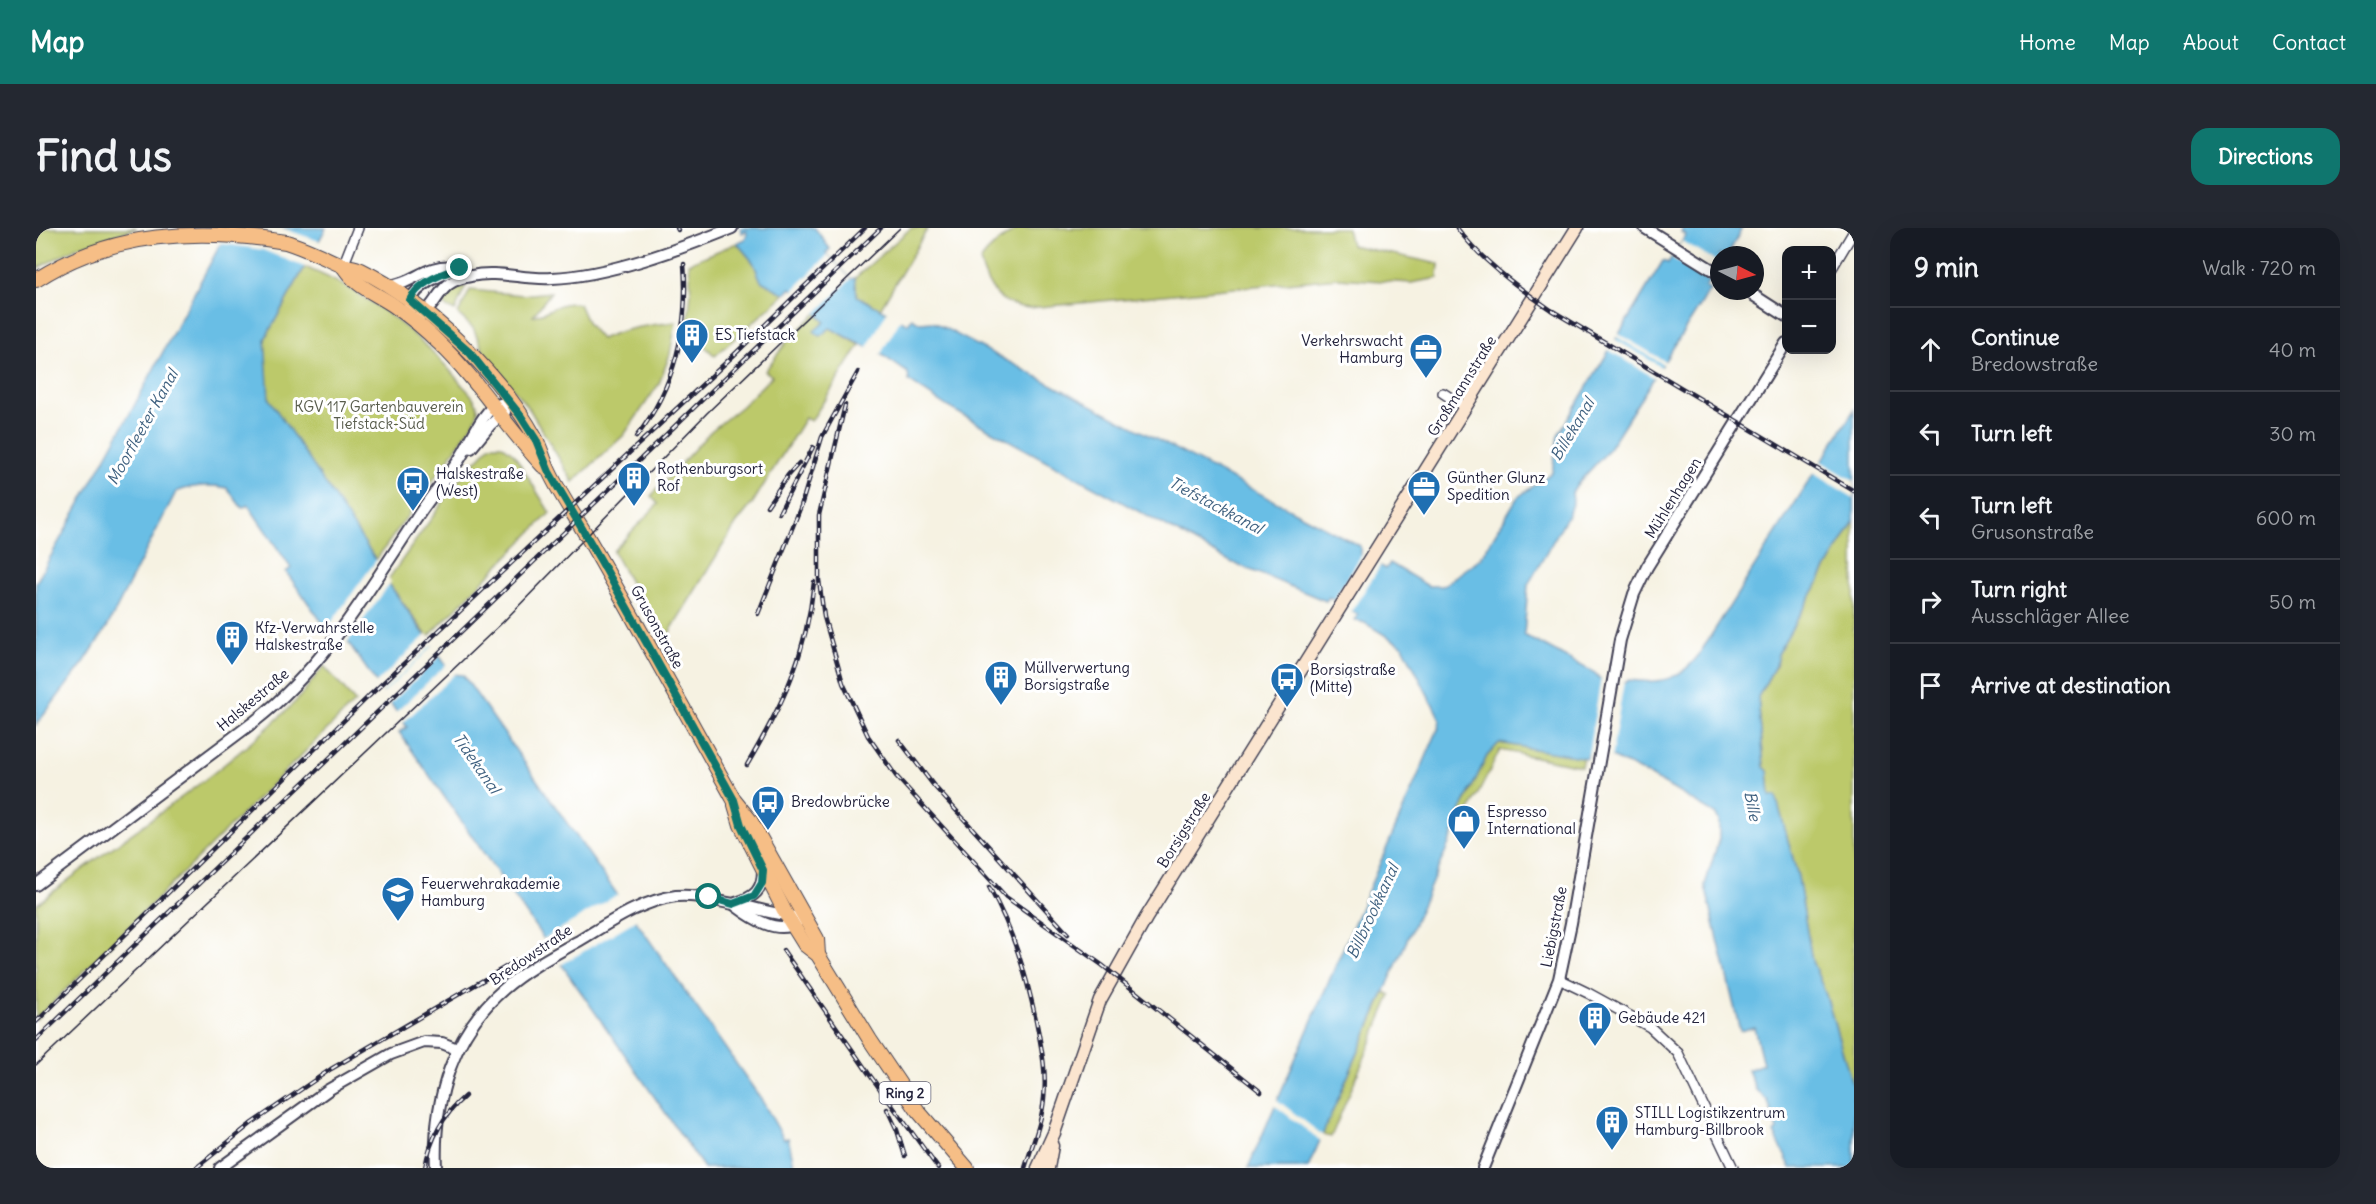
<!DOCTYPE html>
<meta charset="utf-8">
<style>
:root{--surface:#171b24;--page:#242831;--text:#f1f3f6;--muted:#9ea1a6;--line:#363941;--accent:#0f766e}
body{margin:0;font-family:Delius,sans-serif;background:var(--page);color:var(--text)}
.controls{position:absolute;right:18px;top:18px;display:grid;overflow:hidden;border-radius:12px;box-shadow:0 6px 24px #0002}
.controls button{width:54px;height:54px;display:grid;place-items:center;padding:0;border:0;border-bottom:2px solid var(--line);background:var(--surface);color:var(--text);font:30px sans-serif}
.compass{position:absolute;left:1674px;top:18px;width:54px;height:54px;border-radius:50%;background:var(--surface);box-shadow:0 6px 24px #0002;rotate:96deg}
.stop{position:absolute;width:18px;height:18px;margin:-14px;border:4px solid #0f766e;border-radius:50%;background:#fff}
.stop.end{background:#0f766e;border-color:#fff;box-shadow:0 2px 6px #0008}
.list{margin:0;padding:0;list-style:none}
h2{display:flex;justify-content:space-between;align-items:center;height:78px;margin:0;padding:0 24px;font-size:26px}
h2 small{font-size:20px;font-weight:400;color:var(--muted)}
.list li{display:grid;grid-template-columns:39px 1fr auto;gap:18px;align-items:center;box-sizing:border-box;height:84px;padding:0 24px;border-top:2px solid var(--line)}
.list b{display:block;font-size:22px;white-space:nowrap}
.list p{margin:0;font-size:20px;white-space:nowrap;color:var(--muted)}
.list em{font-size:20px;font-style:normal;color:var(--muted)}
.icon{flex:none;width:33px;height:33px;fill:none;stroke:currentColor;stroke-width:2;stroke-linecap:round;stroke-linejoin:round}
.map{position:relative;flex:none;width:1818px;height:940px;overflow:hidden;border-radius:18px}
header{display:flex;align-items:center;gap:36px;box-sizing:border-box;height:84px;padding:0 30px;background:var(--accent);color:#fff}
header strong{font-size:28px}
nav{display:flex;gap:33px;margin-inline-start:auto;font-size:21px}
.intro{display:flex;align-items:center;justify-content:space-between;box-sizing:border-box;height:144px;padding:0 36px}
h1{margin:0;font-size:42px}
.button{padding:15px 27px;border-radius:18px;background:var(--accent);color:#fff;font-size:21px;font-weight:700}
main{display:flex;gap:36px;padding:0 36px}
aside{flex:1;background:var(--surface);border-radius:18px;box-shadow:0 6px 24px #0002}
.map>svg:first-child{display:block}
</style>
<header>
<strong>Map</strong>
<nav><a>Home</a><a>Map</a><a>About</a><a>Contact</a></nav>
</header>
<div class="intro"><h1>Find us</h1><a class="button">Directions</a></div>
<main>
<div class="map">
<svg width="1818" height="940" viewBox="0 0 1818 940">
<rect width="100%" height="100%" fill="#fff"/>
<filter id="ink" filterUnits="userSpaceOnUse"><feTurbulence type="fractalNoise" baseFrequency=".0167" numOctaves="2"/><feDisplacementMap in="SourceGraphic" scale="12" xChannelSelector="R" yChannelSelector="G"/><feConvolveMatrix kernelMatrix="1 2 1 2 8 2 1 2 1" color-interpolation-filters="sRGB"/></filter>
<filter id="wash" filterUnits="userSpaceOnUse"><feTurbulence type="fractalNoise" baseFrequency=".008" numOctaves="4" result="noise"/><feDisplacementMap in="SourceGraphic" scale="24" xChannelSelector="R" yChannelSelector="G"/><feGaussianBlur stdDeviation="1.35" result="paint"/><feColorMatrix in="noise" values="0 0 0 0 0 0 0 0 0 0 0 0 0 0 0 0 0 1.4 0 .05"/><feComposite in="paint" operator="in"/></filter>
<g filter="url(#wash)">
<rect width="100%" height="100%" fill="#f6f2e2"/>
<g fill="#bcc96b" stroke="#6f7653" stroke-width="1.5">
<path d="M10,0H101L40,20L0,41V8Z"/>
<path d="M875,0H892L844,81L821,68L819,50Z"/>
<path d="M983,0H1311L1315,17L1403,36L1402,50L1375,55L1302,50L993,80C962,77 952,61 944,33C954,19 969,8 983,0Z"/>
<path d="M701,15L717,34L725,53L749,66L679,128L651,101L655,64L653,35Z"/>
<path d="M269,39C330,64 386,106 427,158C433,164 441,172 442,181C442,189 437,196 433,202L340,332L232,171L229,111Z"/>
<path d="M430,57L419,83L406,77L420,60Z"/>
<path d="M434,62L487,67L515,64L497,88C515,84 523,72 543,76L552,96L565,111C589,100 613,97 640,94L634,126L623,156L588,207L537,254L494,182L448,124L437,100L422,86Z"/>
<path d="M780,85L794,100L824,117L775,193L769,190L716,276L700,296L627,415L577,323L622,276L615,268L675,203L706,178L736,148L729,143L752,112Z"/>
<path d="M455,217H466L478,226L514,285L392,409L351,353L424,250Z"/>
<path d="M1818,293V863L1790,767L1776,733L1762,649L1740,569L1734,568L1732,543L1728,539L1722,469L1742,433L1741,426Z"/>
<path d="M288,438L319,474L0,791V677C85,609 182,551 259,474C269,463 278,450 288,438Z"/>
<path d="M1463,515L1547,529L1545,538L1464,522L1429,592L1422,589L1451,528Z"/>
<path d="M1349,764L1355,767L1295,909L1286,907Z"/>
</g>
<g fill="#69bee5" stroke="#467090" stroke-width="1.5">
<path d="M193,0H290L229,111L233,171L340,332L351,353L416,446L427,447L725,871L748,911L752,910L759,940H668L363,504L371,499L312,414L290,400L250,344L255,340L212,277L206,280L191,260C174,256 157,257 140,264L71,399L49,433L0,497V355L98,178Z"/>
<path d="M704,0H779L794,21L790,25L815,51L819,50L821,68L872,96L876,90L884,95L897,94L1324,318V326L1350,341L1354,335L1392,358H1407L1445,330L1481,270L1516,244L1522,207L1627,33L1632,35L1650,7L1645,4L1647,0H1706L1692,27H1683V37L1669,59L1674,62L1570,225L1543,254L1536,265L1537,273L1532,287L1492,357L1488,407L1559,445L1564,451L1588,455L1593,452C1622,456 1643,453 1662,428L1818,182V293L1741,426L1742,432L1722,469L1728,539L1732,543L1734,568H1740L1762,649L1776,733L1790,767L1818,863V940H1755L1738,905L1741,902L1732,873L1720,862L1712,842L1727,836L1718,799L1704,803L1669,657L1683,611V592L1679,586L1615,548L1576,529L1552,526L1550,530L1463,515L1451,528L1422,588L1424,590L1272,940H1212L1403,499L1404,491L1367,418L1329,395L1319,392L1322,387L1293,369L1290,373L1195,334L912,179L873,153L872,145L846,127L794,100L784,108L778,103L789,94L755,60L749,66L725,53L717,34L701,15L709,11L711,5L710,3L706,5Z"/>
</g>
<g fill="#f6f2e2">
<path d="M189,0H246L286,14L271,40L227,22L182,15Z"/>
<path d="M1646,13L1683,35L1673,53L1636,30Z"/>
<path d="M792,27L815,51L779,86L756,63Z"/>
<path d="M852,82L866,89L843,129L829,123Z"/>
<path d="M1581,105L1632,135L1630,138L1579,108Z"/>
<path d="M1577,110L1629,141L1622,152L1571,121Z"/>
<path d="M1783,232L1818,253V270L1775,244Z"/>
<path d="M1326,326L1345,337L1315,384L1297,373Z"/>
<path d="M341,331L355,354L310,416L304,413L305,411H302L289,403Z"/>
<path d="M391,406L399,415L344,467L337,458Z"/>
<path d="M399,416L406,426L352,478L344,468Z"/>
<path d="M412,435L418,443L421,444L365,497L358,486Z"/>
<path d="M1565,450L1588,454L1575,531L1552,527Z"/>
<path d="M584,665L602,691L523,738L506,712Z"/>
<path d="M1240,871L1289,909L1286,914L1237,876Z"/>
</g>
</g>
<g filter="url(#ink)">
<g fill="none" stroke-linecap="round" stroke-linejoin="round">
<defs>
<g id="minor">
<path d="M307,38L322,0"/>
<path d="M1796,40L1818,3"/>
<path d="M1407,165L1430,180"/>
<path d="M1523,751L1552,765L1614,799L1642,825L1697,940"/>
</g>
<g id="tertiary">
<path d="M1609,0L1683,46"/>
<path d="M424,40C402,47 366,61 374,90C394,91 399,66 413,56C419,52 427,49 435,48C461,42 489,52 516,50C572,48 644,21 696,0"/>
<path d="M353,58C378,56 390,35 419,39"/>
<path d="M1711,63L1750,88"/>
<path d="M435,220L454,197L469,184"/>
<path d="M0,657L219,493C287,440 333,362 380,291C393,270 409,252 423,232C433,217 439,199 451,185C457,177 465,175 475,174"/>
<path d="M700,675C718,669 727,663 727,642"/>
<path d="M700,678C716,690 741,707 761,695"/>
<path d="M184,940L292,862L355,826L388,814L406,815L421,821"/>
<path d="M400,940C397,872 416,805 469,760C492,740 520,726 546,711C576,693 605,673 640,668C662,666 678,673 698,676C722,681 745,687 769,691"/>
<path d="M1447,940L1523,751L1535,695L1584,412L1598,366L1611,339L1750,115"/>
</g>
<g id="secondary">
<path d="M1002,940L1018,905L1064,772L1110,690L1541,0"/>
<path d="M1012,940L1016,918"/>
</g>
<g id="primary">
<path d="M307,38C321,60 336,63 357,77C373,88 389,101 403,115C442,152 470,199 507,238"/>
<path d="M0,52C76,3 163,0 250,14C269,20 287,29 305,37C312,39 319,39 325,42C390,74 465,147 500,211C505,221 508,233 513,243C525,269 542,292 556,317C604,401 651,487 698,572L714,592L781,711L782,727"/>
<path d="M699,577L705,597L751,688L769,717L782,727L834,812L869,864L882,883L931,940"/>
</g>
</defs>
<use href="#minor" stroke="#424154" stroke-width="12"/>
<use href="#tertiary" stroke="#424154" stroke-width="14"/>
<use href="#secondary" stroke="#424154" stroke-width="15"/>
<use href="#primary" stroke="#424154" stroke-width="16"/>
<use href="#minor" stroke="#fff" stroke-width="9"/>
<use href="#tertiary" stroke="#fff" stroke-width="10"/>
<use href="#secondary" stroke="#fbe5cf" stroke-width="12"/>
<use href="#primary" stroke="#f6be86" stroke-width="14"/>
<path stroke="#22223b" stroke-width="1.5" d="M0,837L467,394L671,185L864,0"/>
<defs>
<g id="rail">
<path d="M641,0L642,2"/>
<path d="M1421,0C1447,34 1480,58 1515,82L1818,263"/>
<path d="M809,177L783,287V352L788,389L807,455L832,508L860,548L970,669L1066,737L1225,864"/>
<path d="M600,209C639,160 653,98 648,36"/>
<path d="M731,278L752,247L763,235"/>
<path d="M743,285L777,219"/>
<path d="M722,386L765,278L786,209L822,144"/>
<path d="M863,512L898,558L1032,706"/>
<path d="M711,537C748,474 770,428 778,354"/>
<path d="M953,659C978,705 989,742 1000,792C1005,818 1011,843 1008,870C1006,894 996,917 989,940"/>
<path d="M747,722L833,846L902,940"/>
<path d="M0,794L333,468L698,127L829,0"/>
<path d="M0,812L845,0"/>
<path d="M851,881L861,902L869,928"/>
<path d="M160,940L216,895L295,841L480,733"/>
<path d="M389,940C394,911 407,887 429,868"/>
</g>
</defs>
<use href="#rail" stroke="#22223b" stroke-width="4.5"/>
<use href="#rail" stroke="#fff" stroke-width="2" stroke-dasharray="7" stroke-linecap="butt"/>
</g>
</g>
<g fill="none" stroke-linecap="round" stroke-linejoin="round" filter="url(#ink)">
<path stroke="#0f766e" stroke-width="8" d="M424,40C407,45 382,54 374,72L434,125L484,187L500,212L513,244L565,333L698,572L705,597L727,642L726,655L718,668L697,676L673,669"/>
</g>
<defs>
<symbol id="building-pin" viewBox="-11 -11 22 30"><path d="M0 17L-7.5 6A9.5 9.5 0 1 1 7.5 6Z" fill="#1f6fb2" stroke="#fff"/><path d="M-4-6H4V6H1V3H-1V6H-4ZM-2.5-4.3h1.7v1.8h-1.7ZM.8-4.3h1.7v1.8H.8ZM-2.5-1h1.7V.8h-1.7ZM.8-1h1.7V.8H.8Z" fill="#fff"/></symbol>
<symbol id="office-pin" viewBox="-11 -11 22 30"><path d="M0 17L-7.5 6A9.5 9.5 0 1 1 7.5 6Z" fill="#1f6fb2" stroke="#fff"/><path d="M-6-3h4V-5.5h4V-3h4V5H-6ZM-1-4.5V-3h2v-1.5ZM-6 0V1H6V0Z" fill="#fff"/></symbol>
<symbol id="bus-pin" viewBox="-11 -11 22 30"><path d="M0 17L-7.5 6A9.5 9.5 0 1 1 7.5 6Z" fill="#1f6fb2" stroke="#fff"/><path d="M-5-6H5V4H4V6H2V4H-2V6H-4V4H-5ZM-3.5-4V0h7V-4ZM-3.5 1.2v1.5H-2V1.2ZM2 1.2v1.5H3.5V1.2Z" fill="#fff"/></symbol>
<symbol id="shop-pin" viewBox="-11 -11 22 30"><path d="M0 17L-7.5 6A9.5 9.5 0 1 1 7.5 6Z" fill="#1f6fb2" stroke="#fff"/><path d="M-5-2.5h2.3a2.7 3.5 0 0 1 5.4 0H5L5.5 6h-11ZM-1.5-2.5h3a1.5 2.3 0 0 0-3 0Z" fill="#fff"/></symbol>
<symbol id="university-pin" viewBox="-11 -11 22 30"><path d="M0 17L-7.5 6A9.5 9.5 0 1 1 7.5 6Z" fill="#1f6fb2" stroke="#fff"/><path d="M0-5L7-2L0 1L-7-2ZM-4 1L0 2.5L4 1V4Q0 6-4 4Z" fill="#fff"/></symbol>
</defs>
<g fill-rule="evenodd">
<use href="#building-pin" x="637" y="88" width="38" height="52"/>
<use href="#office-pin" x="1371" y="103" width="38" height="52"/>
<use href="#building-pin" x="579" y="231" width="38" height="52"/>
<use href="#bus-pin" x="358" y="236" width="38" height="52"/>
<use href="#office-pin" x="1369" y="240" width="38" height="52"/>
<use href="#building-pin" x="177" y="390" width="38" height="52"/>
<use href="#building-pin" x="946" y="430" width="38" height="52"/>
<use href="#bus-pin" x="1232" y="432" width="38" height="52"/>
<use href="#bus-pin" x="713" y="555" width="38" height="52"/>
<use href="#shop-pin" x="1409" y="574" width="38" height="52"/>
<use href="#university-pin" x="343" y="646" width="38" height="52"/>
<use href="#building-pin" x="1540" y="771" width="38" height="52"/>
<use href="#building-pin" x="1557" y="875" width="38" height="52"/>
</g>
<g text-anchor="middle" stroke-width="6" stroke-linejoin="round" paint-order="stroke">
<rect fill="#fff" stroke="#646476" stroke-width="1.5" x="843.5" y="854" width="51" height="22" rx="4.5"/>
<g font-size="14" font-weight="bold" fill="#22223b">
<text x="869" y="870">Ring 2</text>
</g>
<g font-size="15" fill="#22223b" stroke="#fff" text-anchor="start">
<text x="679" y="112">ES Tiefstack</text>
<text x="1367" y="118" text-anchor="end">Verkehrswacht<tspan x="1367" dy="17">Hamburg</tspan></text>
<text x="621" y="246">Rothenburgsort<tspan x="621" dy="17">Rof</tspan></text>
<text x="400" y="251">Halskestraße<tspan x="400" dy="17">(West)</tspan></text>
<text x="1411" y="255">Günther Glunz<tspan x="1411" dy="17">Spedition</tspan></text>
<text x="219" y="405">Kfz-Verwahrstelle<tspan x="219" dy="17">Halskestraße</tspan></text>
<text x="988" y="445">Müllverwertung<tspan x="988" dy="17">Borsigstraße</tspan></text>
<text x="1274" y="447">Borsigstraße<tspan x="1274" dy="17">(Mitte)</tspan></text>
<text x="755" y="579">Bredowbrücke</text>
<text x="1451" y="589">Espresso<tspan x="1451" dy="17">International</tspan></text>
<text x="385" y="661">Feuerwehrakademie<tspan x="385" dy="17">Hamburg</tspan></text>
<text x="1582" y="795">Gebäude 421</text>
<text x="1599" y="890">STILL Logistikzentrum<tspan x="1599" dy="17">Hamburg-Billbrook</tspan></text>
</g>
<g font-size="15" fill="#22223b" stroke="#fff">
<text transform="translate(1426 158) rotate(-58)" y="5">Großmannstraße</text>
<text transform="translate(1637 270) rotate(-58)" y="5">Mühlenhagen</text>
<text transform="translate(621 399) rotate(61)" y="5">Grusonstraße</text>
<text transform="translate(217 472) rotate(-40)" y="5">Halskestraße</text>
<text transform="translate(1148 602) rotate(-58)" y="5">Borsigstraße</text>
<text transform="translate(1518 699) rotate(-79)" y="5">Liebigstraße</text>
<text transform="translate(495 727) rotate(-34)" y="5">Bredowstraße</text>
</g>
<g font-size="15" fill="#585c4c" stroke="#fff">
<text x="343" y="184">KGV 117 Gartenbauverein<tspan x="343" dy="17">Tiefstack-Süd</tspan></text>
</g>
<g font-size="16" font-style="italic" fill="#3e607f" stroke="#fff">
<text transform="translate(106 199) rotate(-61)" y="6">Moorfleeter Kanal</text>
<text transform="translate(1536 201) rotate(-59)" y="6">Billekanal</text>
<text transform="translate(1180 277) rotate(28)" y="6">Tiefstackkanal</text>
<text transform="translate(441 535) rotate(55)" y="6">Tidekanal</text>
<text transform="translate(1717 578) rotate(79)" y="6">Bille</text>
<text transform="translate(1336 683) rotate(-65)" y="6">Billbrookkanal</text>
</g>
</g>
</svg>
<div class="controls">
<button>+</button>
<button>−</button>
</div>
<svg class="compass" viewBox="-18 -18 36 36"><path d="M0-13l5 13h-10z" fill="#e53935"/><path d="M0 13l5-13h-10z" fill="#9ea1a6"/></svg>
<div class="stop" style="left:673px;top:669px"></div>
<div class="stop end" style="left:424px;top:40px"></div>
</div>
<aside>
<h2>9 min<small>Walk · 720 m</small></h2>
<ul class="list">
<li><svg class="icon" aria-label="ahead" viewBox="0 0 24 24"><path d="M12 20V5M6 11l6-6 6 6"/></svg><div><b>Continue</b><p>Bredowstraße</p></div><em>40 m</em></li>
<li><svg class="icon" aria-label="left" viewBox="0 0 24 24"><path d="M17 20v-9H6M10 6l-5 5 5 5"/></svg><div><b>Turn left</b></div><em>30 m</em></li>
<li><svg class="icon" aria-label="left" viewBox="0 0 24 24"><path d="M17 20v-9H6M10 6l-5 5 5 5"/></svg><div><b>Turn left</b><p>Grusonstraße</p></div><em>600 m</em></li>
<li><svg class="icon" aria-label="right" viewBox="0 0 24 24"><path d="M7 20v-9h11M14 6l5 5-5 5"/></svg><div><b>Turn right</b><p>Ausschläger Allee</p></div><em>50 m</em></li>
<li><svg class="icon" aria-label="arrive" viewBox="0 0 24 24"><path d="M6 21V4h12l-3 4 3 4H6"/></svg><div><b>Arrive at destination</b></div></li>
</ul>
</aside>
</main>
